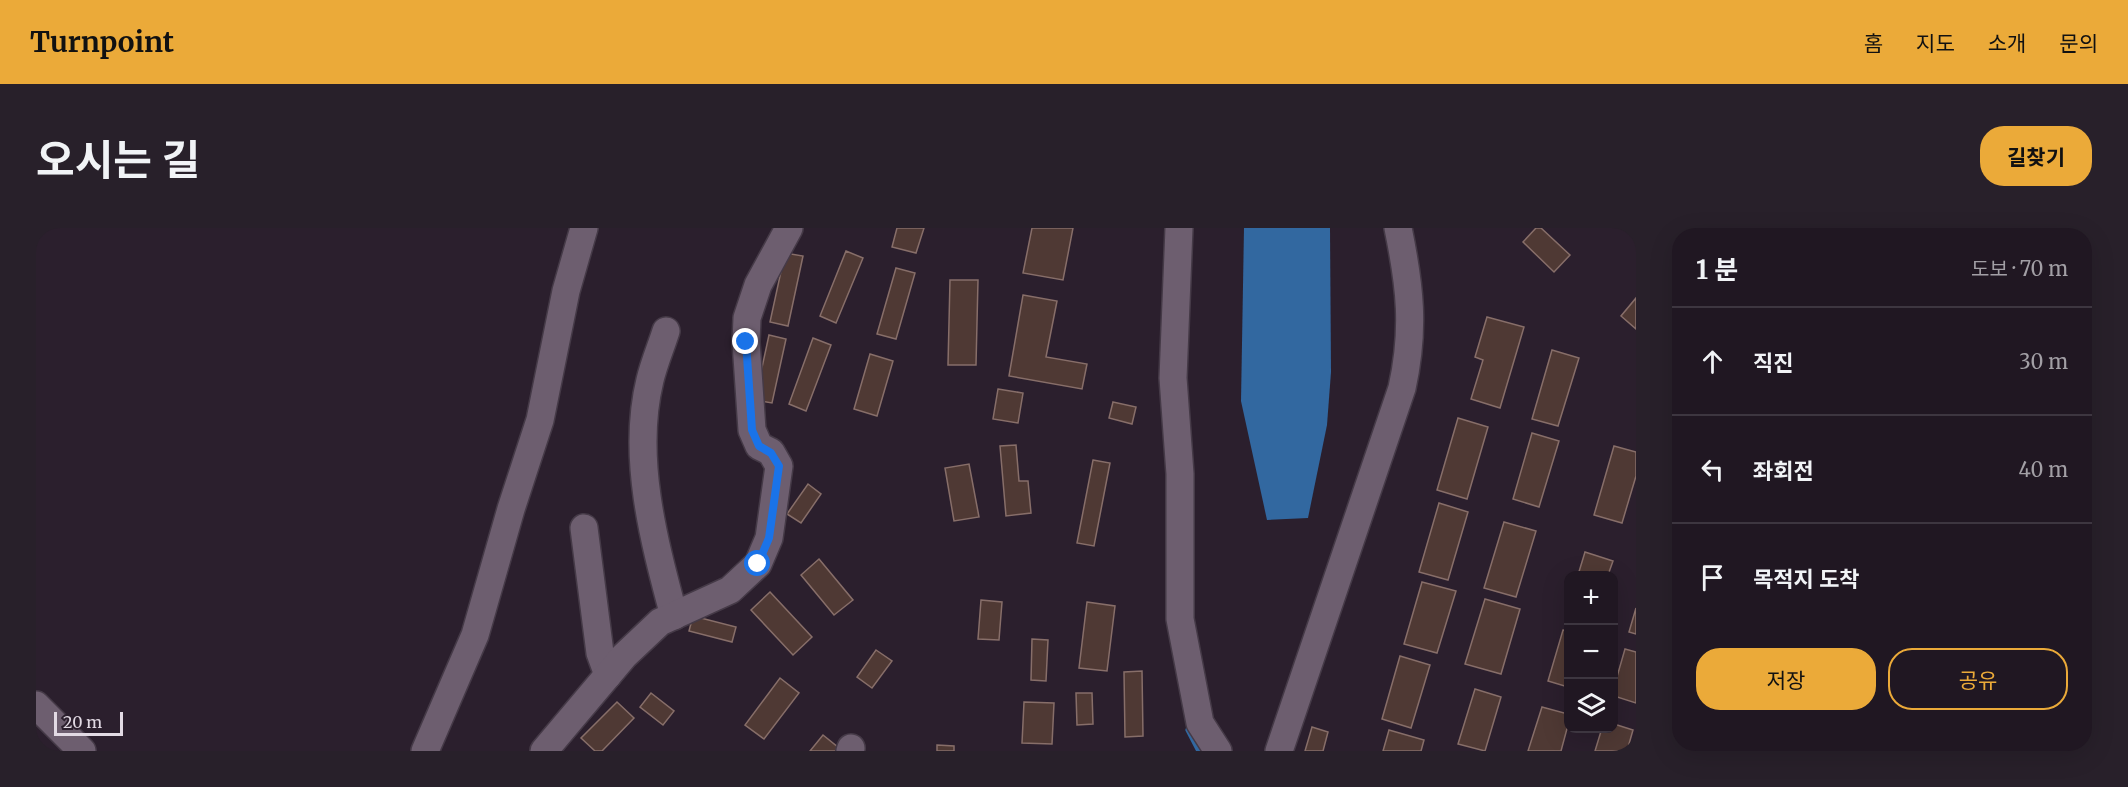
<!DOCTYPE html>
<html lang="ko">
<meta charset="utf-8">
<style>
:root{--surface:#201722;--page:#28202a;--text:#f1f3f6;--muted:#a29fa5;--line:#3d3640;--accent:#ebaa39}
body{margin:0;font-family:Merriweather,"Noto Sans KR",serif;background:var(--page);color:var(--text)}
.controls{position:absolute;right:18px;bottom:18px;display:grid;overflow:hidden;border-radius:12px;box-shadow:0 6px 24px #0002}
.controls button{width:54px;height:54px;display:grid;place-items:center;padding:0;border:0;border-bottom:2px solid var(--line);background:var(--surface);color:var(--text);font:30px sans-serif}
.scale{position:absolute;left:18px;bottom:15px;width:69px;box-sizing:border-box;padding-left:6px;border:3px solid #e2dae4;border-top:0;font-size:16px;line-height:21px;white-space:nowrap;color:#e2dae4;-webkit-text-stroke:4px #2b1f2d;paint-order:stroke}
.stop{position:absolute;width:18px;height:18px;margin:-14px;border:4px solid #1a73e8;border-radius:50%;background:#fff}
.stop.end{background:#1a73e8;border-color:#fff;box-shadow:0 2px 6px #0008}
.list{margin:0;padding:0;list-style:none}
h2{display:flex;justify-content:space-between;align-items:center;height:78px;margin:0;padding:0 24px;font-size:26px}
h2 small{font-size:20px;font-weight:400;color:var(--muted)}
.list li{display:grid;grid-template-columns:39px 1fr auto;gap:18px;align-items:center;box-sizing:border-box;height:108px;padding:0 24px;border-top:2px solid var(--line)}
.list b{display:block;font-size:22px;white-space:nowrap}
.list em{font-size:20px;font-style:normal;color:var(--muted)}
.actions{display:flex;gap:12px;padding:18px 24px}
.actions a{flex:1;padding:14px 0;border:2px solid var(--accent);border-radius:24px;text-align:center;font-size:21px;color:var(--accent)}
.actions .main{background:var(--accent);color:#111}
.icon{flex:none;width:33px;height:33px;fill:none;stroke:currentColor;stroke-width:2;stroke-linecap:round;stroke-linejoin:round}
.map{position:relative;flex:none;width:1600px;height:523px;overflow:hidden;border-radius:24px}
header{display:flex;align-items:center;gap:36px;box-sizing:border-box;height:84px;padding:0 30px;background:var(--accent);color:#111}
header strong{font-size:28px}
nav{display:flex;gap:33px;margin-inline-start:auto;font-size:21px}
.intro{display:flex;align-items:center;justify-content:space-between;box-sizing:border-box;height:144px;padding:0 36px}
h1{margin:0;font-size:42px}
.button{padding:15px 27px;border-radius:24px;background:var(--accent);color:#111;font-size:21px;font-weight:700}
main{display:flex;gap:36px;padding:0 36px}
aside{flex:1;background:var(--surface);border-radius:24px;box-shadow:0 6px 24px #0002}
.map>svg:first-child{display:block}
</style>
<header>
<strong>Turnpoint</strong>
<nav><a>홈</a><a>지도</a><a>소개</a><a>문의</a></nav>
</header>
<div class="intro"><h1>오시는 길</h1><a class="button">길찾기</a></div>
<main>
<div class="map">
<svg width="1600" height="523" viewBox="0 0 1600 523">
<rect width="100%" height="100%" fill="#2b1f2d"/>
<path fill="#3268a0" d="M1208,0H1294L1295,144L1291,197L1272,290L1231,292L1205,173Z"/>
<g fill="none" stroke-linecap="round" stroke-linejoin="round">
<path stroke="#3268a0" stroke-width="7" d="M1153,502L1164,523"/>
</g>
<g fill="#4f3934" stroke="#876e69" stroke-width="1.5">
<path d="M861,0H888L880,25L856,19Z"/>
<path d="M996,0H1037L1027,52L987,45Z"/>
<path d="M1500,0H1505L1534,27L1518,44L1487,14Z"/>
<path d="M810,23L827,30L800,95L784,88Z"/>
<path d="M749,25L767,28L752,98L734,94Z"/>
<path d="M860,40L879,45L860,111L841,106Z"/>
<path d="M914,52H942L940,137H912Z"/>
<path d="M987,67L1021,73L1010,129L1051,136L1046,161L973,148Z"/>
<path d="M1600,70V101L1585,88Z"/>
<path d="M1451,89L1488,99L1464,180L1435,171L1447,132L1439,129Z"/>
<path d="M733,107L750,111L736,175L719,172Z"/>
<path d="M777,110L795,117L770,183L753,176Z"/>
<path d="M1516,122L1543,130L1522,198L1496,191Z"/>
<path d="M834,126L857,133L841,188L818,181Z"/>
<path d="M962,161L987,165L982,195L957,191Z"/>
<path d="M1077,174L1100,179L1096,196L1073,190Z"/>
<path d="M1422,190L1452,199L1431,271L1401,262Z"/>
<path d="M1496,205L1523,213L1503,279L1477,271Z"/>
<path d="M980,217L983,253H992L995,285L970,288L964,218Z"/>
<path d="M1578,218L1600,224V248L1586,295L1558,287Z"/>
<path d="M1057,232L1074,235L1058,318L1041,315Z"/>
<path d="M933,236L943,289L918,293L909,240Z"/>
<path d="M772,256L785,266L765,295L751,286Z"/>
<path d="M1403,275L1432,284L1412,352L1383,344Z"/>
<path d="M1468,294L1500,303L1480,369L1448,360Z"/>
<path d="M1549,324L1577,333L1572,347H1542Z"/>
<path d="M783,331L817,372L798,387L765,347Z"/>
<path d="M1386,354L1420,363L1401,425L1368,416Z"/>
<path d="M734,364L776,409L757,427L715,382Z"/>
<path d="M1449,371L1484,381L1465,446L1429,436Z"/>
<path d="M945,372L966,374L963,412L942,411Z"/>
<path d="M1051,374L1079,378L1071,443L1043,440Z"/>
<path d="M1600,380V406L1593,404Z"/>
<path d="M657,388L700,399L696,414L653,403Z"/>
<path d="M1527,402L1532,403V459L1512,453Z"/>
<path d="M996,411L1012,412L1010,453L995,452Z"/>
<path d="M1589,421L1600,424V475L1578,468V459Z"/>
<path d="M840,422L856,433L836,460L821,449Z"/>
<path d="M1364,428L1394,437L1375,500L1346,491Z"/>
<path d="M1106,443L1107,508L1089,509L1088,444Z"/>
<path d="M744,450L763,465L728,511L709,497Z"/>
<path d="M1439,461L1465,469L1449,523L1422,516Z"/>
<path d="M615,465L638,483L627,497L604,479Z"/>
<path d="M1040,465H1056L1057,496L1041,497Z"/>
<path d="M581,474L598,490L566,523H559L545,510Z"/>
<path d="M988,474L1018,475L1016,516L986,515Z"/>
<path d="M1506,479L1532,486V497L1525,523H1492Z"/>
<path d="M1578,496L1597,502L1591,523H1559L1566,500H1578Z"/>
<path d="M1276,499L1292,504L1287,523H1269Z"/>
<path d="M1353,502L1388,512L1385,523H1347Z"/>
<path d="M787,507L803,520L801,523H774Z"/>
<path d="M901,517L918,518V523H901Z"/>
</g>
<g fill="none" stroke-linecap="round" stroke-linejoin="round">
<defs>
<g id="minor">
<path d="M1143,0L1137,150L1144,246V391L1164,495L1182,523"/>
<path d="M630,103C625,119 618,135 614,152C595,229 618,313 638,388"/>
<path d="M548,300L564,425L572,447"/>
<path d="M0,477L46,523"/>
<path d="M389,523L439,407L475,281L504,192L530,63L548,0"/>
<path d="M508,523L588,428L624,394L694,362L722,336L733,310L743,238L735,224L723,218L716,202L710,114L711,90L722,57L753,0"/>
<path d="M814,523L815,520"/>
<path d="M1243,523L1366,160C1379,101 1374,58 1362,0"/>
</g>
</defs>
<use href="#minor" stroke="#453a47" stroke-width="30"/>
<use href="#minor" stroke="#6d5e6f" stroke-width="27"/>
</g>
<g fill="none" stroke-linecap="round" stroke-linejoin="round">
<path stroke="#1a73e8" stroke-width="8" d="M710,114L716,202L723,218L735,225L743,238L733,310L722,336"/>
</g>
</svg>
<div class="controls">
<button>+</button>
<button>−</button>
<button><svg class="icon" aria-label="layers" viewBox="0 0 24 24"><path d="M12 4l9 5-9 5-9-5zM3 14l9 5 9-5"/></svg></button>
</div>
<div class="scale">20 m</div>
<div class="stop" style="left:722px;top:336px"></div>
<div class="stop end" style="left:710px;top:114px"></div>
</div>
<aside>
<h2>1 분<small>도보 · 70 m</small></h2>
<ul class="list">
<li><svg class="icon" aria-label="ahead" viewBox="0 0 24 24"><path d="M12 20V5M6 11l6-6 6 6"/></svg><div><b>직진</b></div><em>30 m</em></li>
<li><svg class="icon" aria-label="left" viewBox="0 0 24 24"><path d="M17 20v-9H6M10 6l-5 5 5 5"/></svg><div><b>좌회전</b></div><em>40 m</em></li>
<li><svg class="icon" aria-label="arrive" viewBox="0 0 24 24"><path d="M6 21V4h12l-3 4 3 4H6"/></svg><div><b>목적지 도착</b></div></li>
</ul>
<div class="actions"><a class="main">저장</a><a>공유</a></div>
</aside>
</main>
